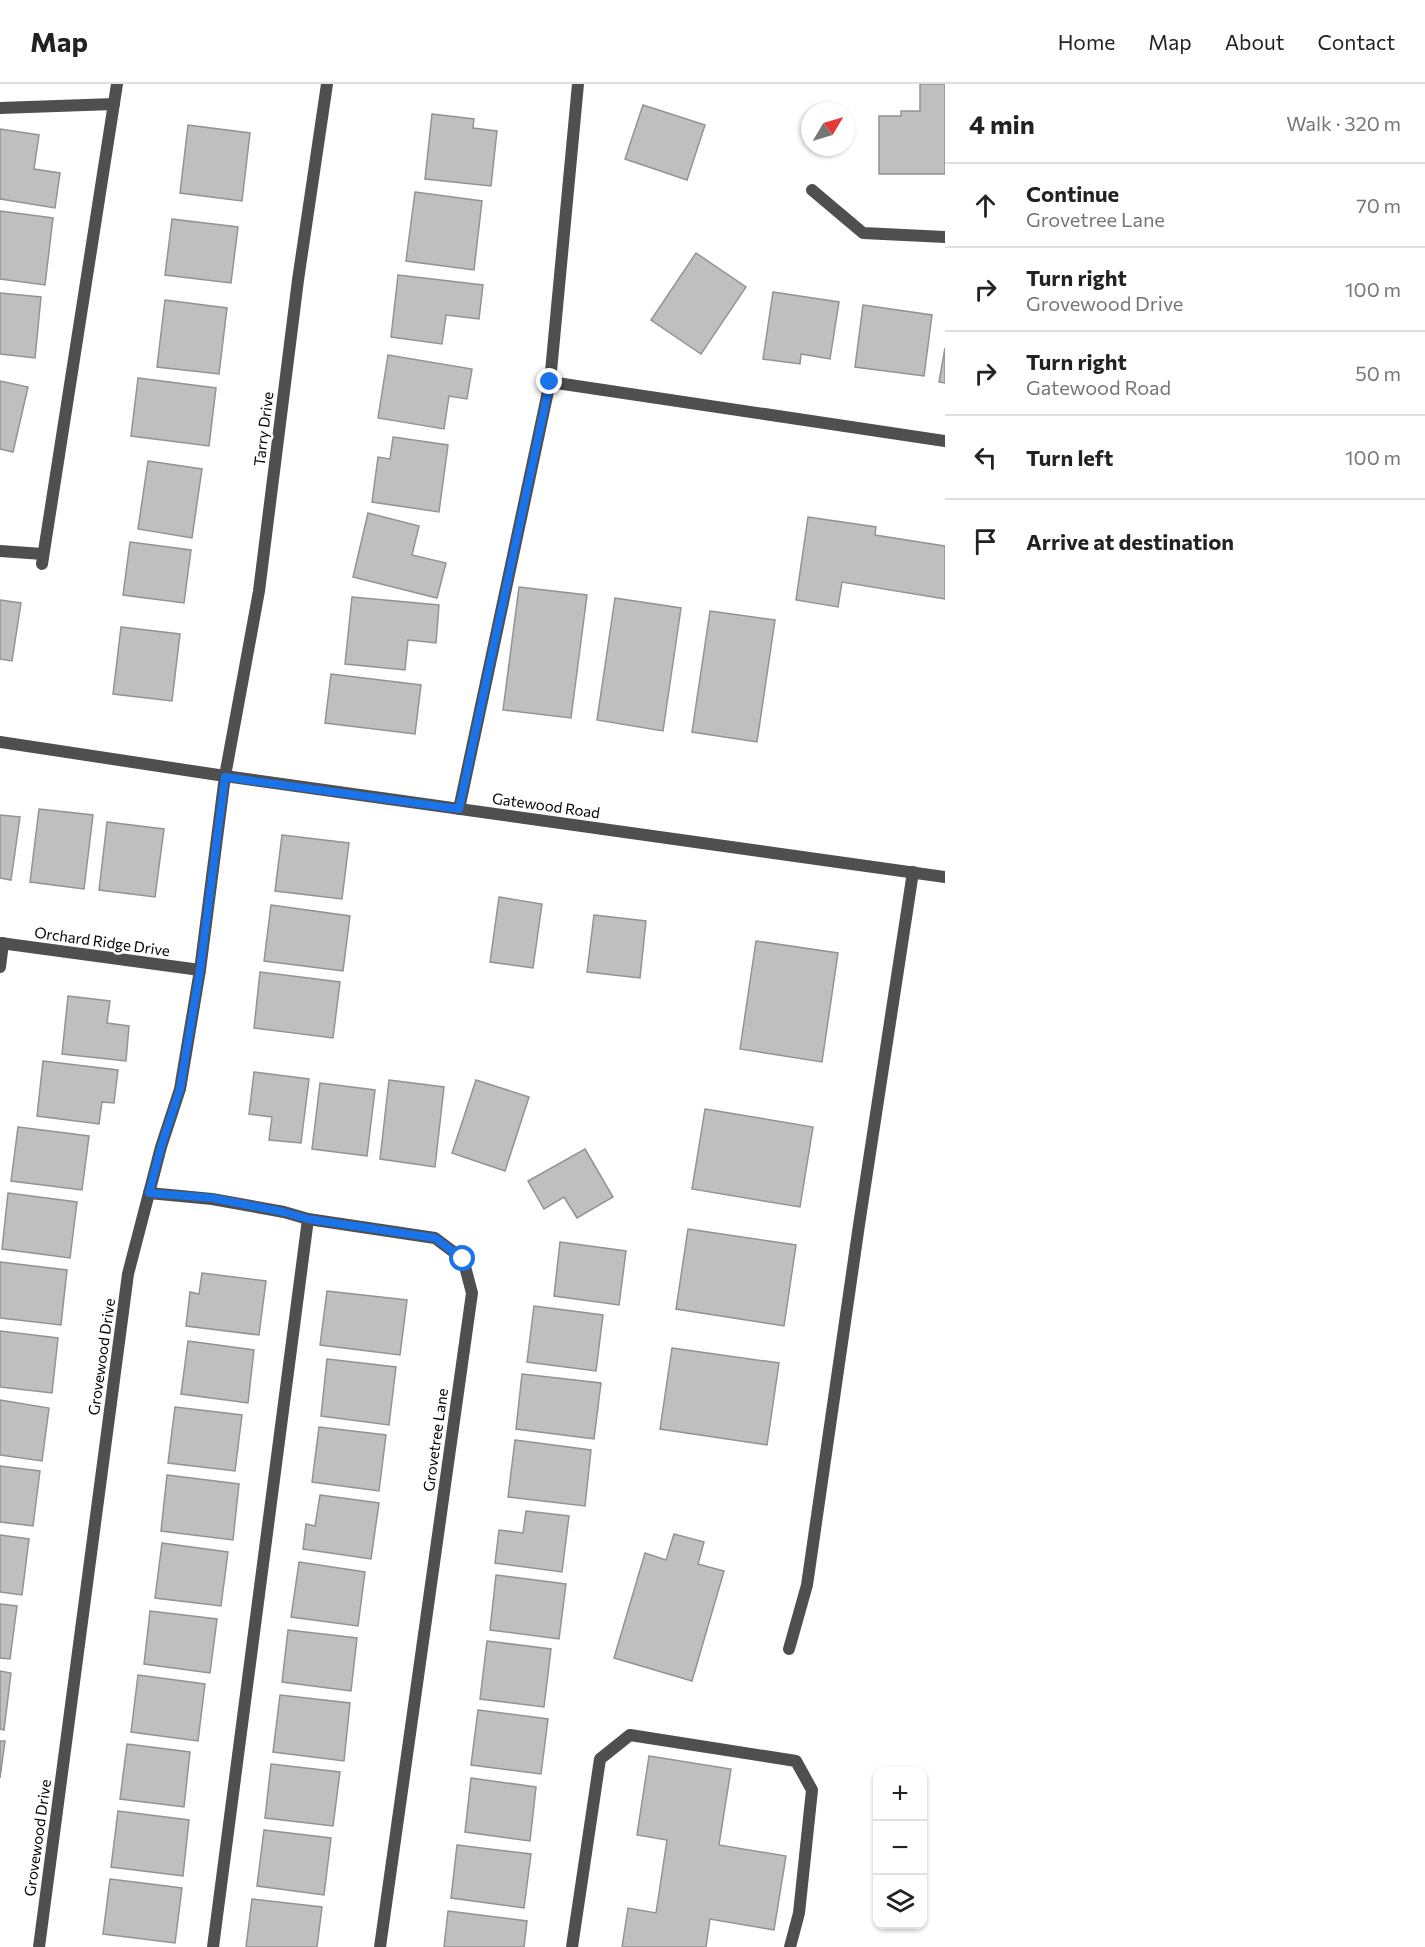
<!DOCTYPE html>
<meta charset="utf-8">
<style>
:root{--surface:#fff;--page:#f2f2f2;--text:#222;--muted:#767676;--line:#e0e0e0}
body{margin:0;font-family:Commissioner,sans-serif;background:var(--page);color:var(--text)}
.controls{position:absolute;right:18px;bottom:18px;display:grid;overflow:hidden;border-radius:12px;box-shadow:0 2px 4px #0004}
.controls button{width:54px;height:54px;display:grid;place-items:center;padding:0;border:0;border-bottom:2px solid var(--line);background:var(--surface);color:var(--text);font:30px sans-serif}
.compass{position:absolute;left:801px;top:18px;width:54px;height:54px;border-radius:50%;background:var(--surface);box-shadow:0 2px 4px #0004;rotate:52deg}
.stop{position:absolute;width:18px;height:18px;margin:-14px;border:4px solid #1a73e8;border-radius:50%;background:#fff}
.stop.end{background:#1a73e8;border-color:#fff;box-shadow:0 2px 6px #0008}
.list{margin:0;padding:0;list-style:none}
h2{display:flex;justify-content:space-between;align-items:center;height:78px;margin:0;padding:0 24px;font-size:26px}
h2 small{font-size:20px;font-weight:400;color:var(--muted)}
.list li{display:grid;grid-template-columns:39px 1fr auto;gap:18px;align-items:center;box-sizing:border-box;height:84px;padding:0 24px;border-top:2px solid var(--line)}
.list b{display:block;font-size:22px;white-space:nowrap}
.list p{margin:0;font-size:20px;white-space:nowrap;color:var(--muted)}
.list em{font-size:20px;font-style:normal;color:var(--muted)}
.icon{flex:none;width:33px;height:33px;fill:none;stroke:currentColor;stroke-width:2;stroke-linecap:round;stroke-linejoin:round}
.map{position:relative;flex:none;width:945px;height:1863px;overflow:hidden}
header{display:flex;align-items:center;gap:36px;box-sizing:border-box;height:84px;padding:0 30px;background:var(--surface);border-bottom:2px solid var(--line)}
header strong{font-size:28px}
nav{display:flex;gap:33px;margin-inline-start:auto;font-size:21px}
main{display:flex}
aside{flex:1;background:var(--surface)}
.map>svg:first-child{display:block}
</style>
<header>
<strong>Map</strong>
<nav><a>Home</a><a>Map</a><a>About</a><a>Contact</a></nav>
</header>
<main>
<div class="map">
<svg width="945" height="1863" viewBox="0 0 945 1863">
<rect width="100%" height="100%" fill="#fff"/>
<g fill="#bfbfbf" stroke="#939393" stroke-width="1.5">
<path d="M920,0H945V90H879V32H901V27H920Z"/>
<path d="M643,21L705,41L687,96L625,75Z"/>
<path d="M432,30L474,35L473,44L497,47L491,102L425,95Z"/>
<path d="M188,41L250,49L242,117L180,109Z"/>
<path d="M0,45L39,51L34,85L60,89L55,124L0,115Z"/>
<path d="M415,108L482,117L474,186L406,177Z"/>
<path d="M0,127L53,134L45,201L0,195Z"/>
<path d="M172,135L238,143L231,199L165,191Z"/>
<path d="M696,169L746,203L701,270L651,236Z"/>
<path d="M398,191L483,201L479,235L446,231L442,260L391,253Z"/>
<path d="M773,208L839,218L830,275L801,270L800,280L763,275Z"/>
<path d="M0,209L41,213L35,274L0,270Z"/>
<path d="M165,216L227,224L219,290L157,283Z"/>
<path d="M863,221L932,231L924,292L855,283Z"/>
<path d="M945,264V299L939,298Z"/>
<path d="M388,271L472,285L467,315L449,312L444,345L378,334Z"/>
<path d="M138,294L216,304L209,362L131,352Z"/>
<path d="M0,297L28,303L13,368L0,365Z"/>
<path d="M393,353L448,361L439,428L372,418L378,373L390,375Z"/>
<path d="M148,377L202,385L192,454L138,445Z"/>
<path d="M368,429L419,442L412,471L446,479L437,514L353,493Z"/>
<path d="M808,433L876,443L875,451L945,462V515L842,498L838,523L796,516Z"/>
<path d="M130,458L191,466L184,519L123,511Z"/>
<path d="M519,503L587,511L571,634L503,626Z"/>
<path d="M352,513L439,521L436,559L408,556L405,586L345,580Z"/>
<path d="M615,514L681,524L663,647L597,636Z"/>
<path d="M0,516L21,519L12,577L0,575Z"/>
<path d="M710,527L775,536L757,658L692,648Z"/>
<path d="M121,543L180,550L172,617L113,610Z"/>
<path d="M331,590L421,601L415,650L325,639Z"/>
<path d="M39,725L93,731L84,805L30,798Z"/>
<path d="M0,731L20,733L11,796L0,794Z"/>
<path d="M107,738L164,745L155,813L99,806Z"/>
<path d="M282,751L349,759L342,815L275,807Z"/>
<path d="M499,813L542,820L533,884L490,878Z"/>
<path d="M271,821L350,832L343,887L264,877Z"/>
<path d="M594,831L646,837L640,894L587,888Z"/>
<path d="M756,857L838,869L822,978L740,965Z"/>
<path d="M260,888L340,898L333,954L254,944Z"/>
<path d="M68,912L110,917L107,939L129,942L126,977L62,970Z"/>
<path d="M43,977L118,986L114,1019L102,1018L99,1040L37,1032Z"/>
<path d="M254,988L309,995L301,1059L269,1056L272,1033L249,1030Z"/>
<path d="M389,996L444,1003L435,1083L380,1075Z"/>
<path d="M476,996L529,1013L505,1087L452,1069Z"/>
<path d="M320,999L375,1006L367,1072L312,1065Z"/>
<path d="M705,1025L813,1043L800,1123L692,1105Z"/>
<path d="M18,1043L89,1052L82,1106L11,1097Z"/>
<path d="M585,1065L613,1113L577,1134L564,1113L544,1125L528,1097Z"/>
<path d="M8,1109L77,1118L70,1174L2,1165Z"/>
<path d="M688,1145L796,1161L784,1242L676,1225Z"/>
<path d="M560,1158L626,1167L619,1221L554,1212Z"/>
<path d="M0,1178L67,1186L61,1241L0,1234Z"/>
<path d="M202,1189L266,1197L259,1251L186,1242L190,1208L199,1210Z"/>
<path d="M327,1207L407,1216L400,1271L320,1261Z"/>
<path d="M534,1222L603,1231L596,1287L527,1278Z"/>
<path d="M0,1247L58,1254L52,1309L0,1303Z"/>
<path d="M188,1257L254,1266L248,1319L181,1310Z"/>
<path d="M672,1264L779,1279L767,1361L660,1345Z"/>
<path d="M327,1275L396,1283L389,1341L321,1332Z"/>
<path d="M522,1290L601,1299L594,1355L516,1345Z"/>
<path d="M0,1316L49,1324L42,1377L0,1371Z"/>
<path d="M175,1323L242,1331L235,1387L168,1379Z"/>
<path d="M319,1343L386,1351L379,1407L312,1398Z"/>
<path d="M515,1356L591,1366L585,1422L508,1413Z"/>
<path d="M0,1382L40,1387L33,1442L0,1438Z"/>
<path d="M167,1391L239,1400L233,1456L161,1447Z"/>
<path d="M320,1411L379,1419L371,1475L303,1465L306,1440L315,1442Z"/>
<path d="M526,1427L569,1432L562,1488L495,1479L499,1446L523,1449Z"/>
<path d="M674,1450L704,1458L698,1480L724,1487L692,1597L614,1574L645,1469L666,1476Z"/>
<path d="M0,1451L29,1455L22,1511L0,1508Z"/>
<path d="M162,1459L228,1468L221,1522L155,1514Z"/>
<path d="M299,1478L365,1488L358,1542L291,1533Z"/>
<path d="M496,1491L566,1500L559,1555L490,1546Z"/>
<path d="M0,1520L17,1522L10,1575L0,1574Z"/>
<path d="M150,1527L217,1535L210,1589L144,1580Z"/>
<path d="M288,1546L357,1554L351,1607L282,1598Z"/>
<path d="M487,1557L551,1565L544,1623L480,1615Z"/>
<path d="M0,1587L11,1589L4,1646L0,1645Z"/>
<path d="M138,1591L205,1600L198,1657L131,1648Z"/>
<path d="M280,1611L350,1619L344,1677L273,1668Z"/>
<path d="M478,1626L548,1635L541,1690L471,1681Z"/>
<path d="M0,1657H5L0,1694Z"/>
<path d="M127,1660L190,1668L184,1723L120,1715Z"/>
<path d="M649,1672L731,1685L719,1761L786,1772L774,1846L710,1835L706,1863H622L628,1824L656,1829L667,1756L637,1751Z"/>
<path d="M271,1680L340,1688L333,1742L265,1734Z"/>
<path d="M471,1694L536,1703L530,1757L465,1748Z"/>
<path d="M118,1727L189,1736L183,1792L111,1783Z"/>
<path d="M264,1746L331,1754L324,1811L257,1802Z"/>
<path d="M457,1761L531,1770L524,1824L451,1814Z"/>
<path d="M110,1795L182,1804L175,1859L103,1850Z"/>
<path d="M252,1815L322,1823L317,1863H246Z"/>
<path d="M448,1827L527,1837L524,1863H444Z"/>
</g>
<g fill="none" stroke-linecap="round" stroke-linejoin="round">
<g stroke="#4f4f4f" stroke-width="12">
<path d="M0,24L114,20"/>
<path d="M550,298L945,357"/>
<path d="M0,467L43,470"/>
<path d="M42,480L117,0"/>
<path d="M459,725L550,298L578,0"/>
<path d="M0,883L3,859"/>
<path d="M789,1565L807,1501L859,1141L913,788"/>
<path d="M213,1863L308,1135"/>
<path d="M572,1863L600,1675L630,1651L796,1677L812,1706L799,1829L790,1863"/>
</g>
<g stroke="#4f4f4f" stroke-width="12">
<path d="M812,106L863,149L945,153"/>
<path d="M0,859L200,886"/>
<path d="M149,1109L212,1115L284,1128L308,1135L435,1154L463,1175L472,1209L380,1863"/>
<path d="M39,1863L128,1190L161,1063L180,1005L200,886L225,692L259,507L298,196L327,0"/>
</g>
<path stroke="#4f4f4f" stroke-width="12" d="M0,658L225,692L945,793"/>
</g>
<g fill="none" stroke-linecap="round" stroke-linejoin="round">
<path stroke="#1a73e8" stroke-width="8" d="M463,1175L435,1154L308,1135L284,1128L212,1114L149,1109L161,1063L180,1005L200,886L225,693L459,725L550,298"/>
</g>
<g text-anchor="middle" stroke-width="5" stroke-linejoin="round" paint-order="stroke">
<g font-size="15" fill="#000" stroke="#fff">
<text transform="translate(264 345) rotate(-83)" y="5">Tarry Drive</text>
<text transform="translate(546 722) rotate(8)" y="5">Gatewood Road</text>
<text transform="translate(102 858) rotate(8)" y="5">Orchard Ridge Drive</text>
<text transform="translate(102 1273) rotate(-82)" y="5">Grovewood Drive</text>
<text transform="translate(436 1356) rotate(-82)" y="5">Grovetree Lane</text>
<text transform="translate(38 1754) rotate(-82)" y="5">Grovewood Drive</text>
</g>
</g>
</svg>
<div class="controls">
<button>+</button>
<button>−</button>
<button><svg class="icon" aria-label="layers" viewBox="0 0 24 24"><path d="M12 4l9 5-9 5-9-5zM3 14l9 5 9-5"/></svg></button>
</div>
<svg class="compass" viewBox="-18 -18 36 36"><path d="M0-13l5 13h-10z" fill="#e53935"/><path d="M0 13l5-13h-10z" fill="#767676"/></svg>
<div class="stop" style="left:463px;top:1175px"></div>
<div class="stop end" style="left:550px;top:298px"></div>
</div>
<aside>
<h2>4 min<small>Walk · 320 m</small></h2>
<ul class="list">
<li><svg class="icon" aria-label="ahead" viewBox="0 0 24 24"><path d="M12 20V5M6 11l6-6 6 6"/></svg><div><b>Continue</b><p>Grovetree Lane</p></div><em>70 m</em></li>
<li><svg class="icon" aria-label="right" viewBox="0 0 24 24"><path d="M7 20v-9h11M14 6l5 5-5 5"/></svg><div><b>Turn right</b><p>Grovewood Drive</p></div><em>100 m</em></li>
<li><svg class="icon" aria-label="right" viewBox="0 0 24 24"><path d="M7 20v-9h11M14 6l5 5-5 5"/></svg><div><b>Turn right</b><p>Gatewood Road</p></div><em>50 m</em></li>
<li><svg class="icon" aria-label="left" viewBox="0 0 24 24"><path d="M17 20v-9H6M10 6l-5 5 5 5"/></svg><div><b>Turn left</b></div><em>100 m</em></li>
<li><svg class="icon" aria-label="arrive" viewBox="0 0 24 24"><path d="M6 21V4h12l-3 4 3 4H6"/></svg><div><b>Arrive at destination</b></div></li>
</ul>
</aside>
</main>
